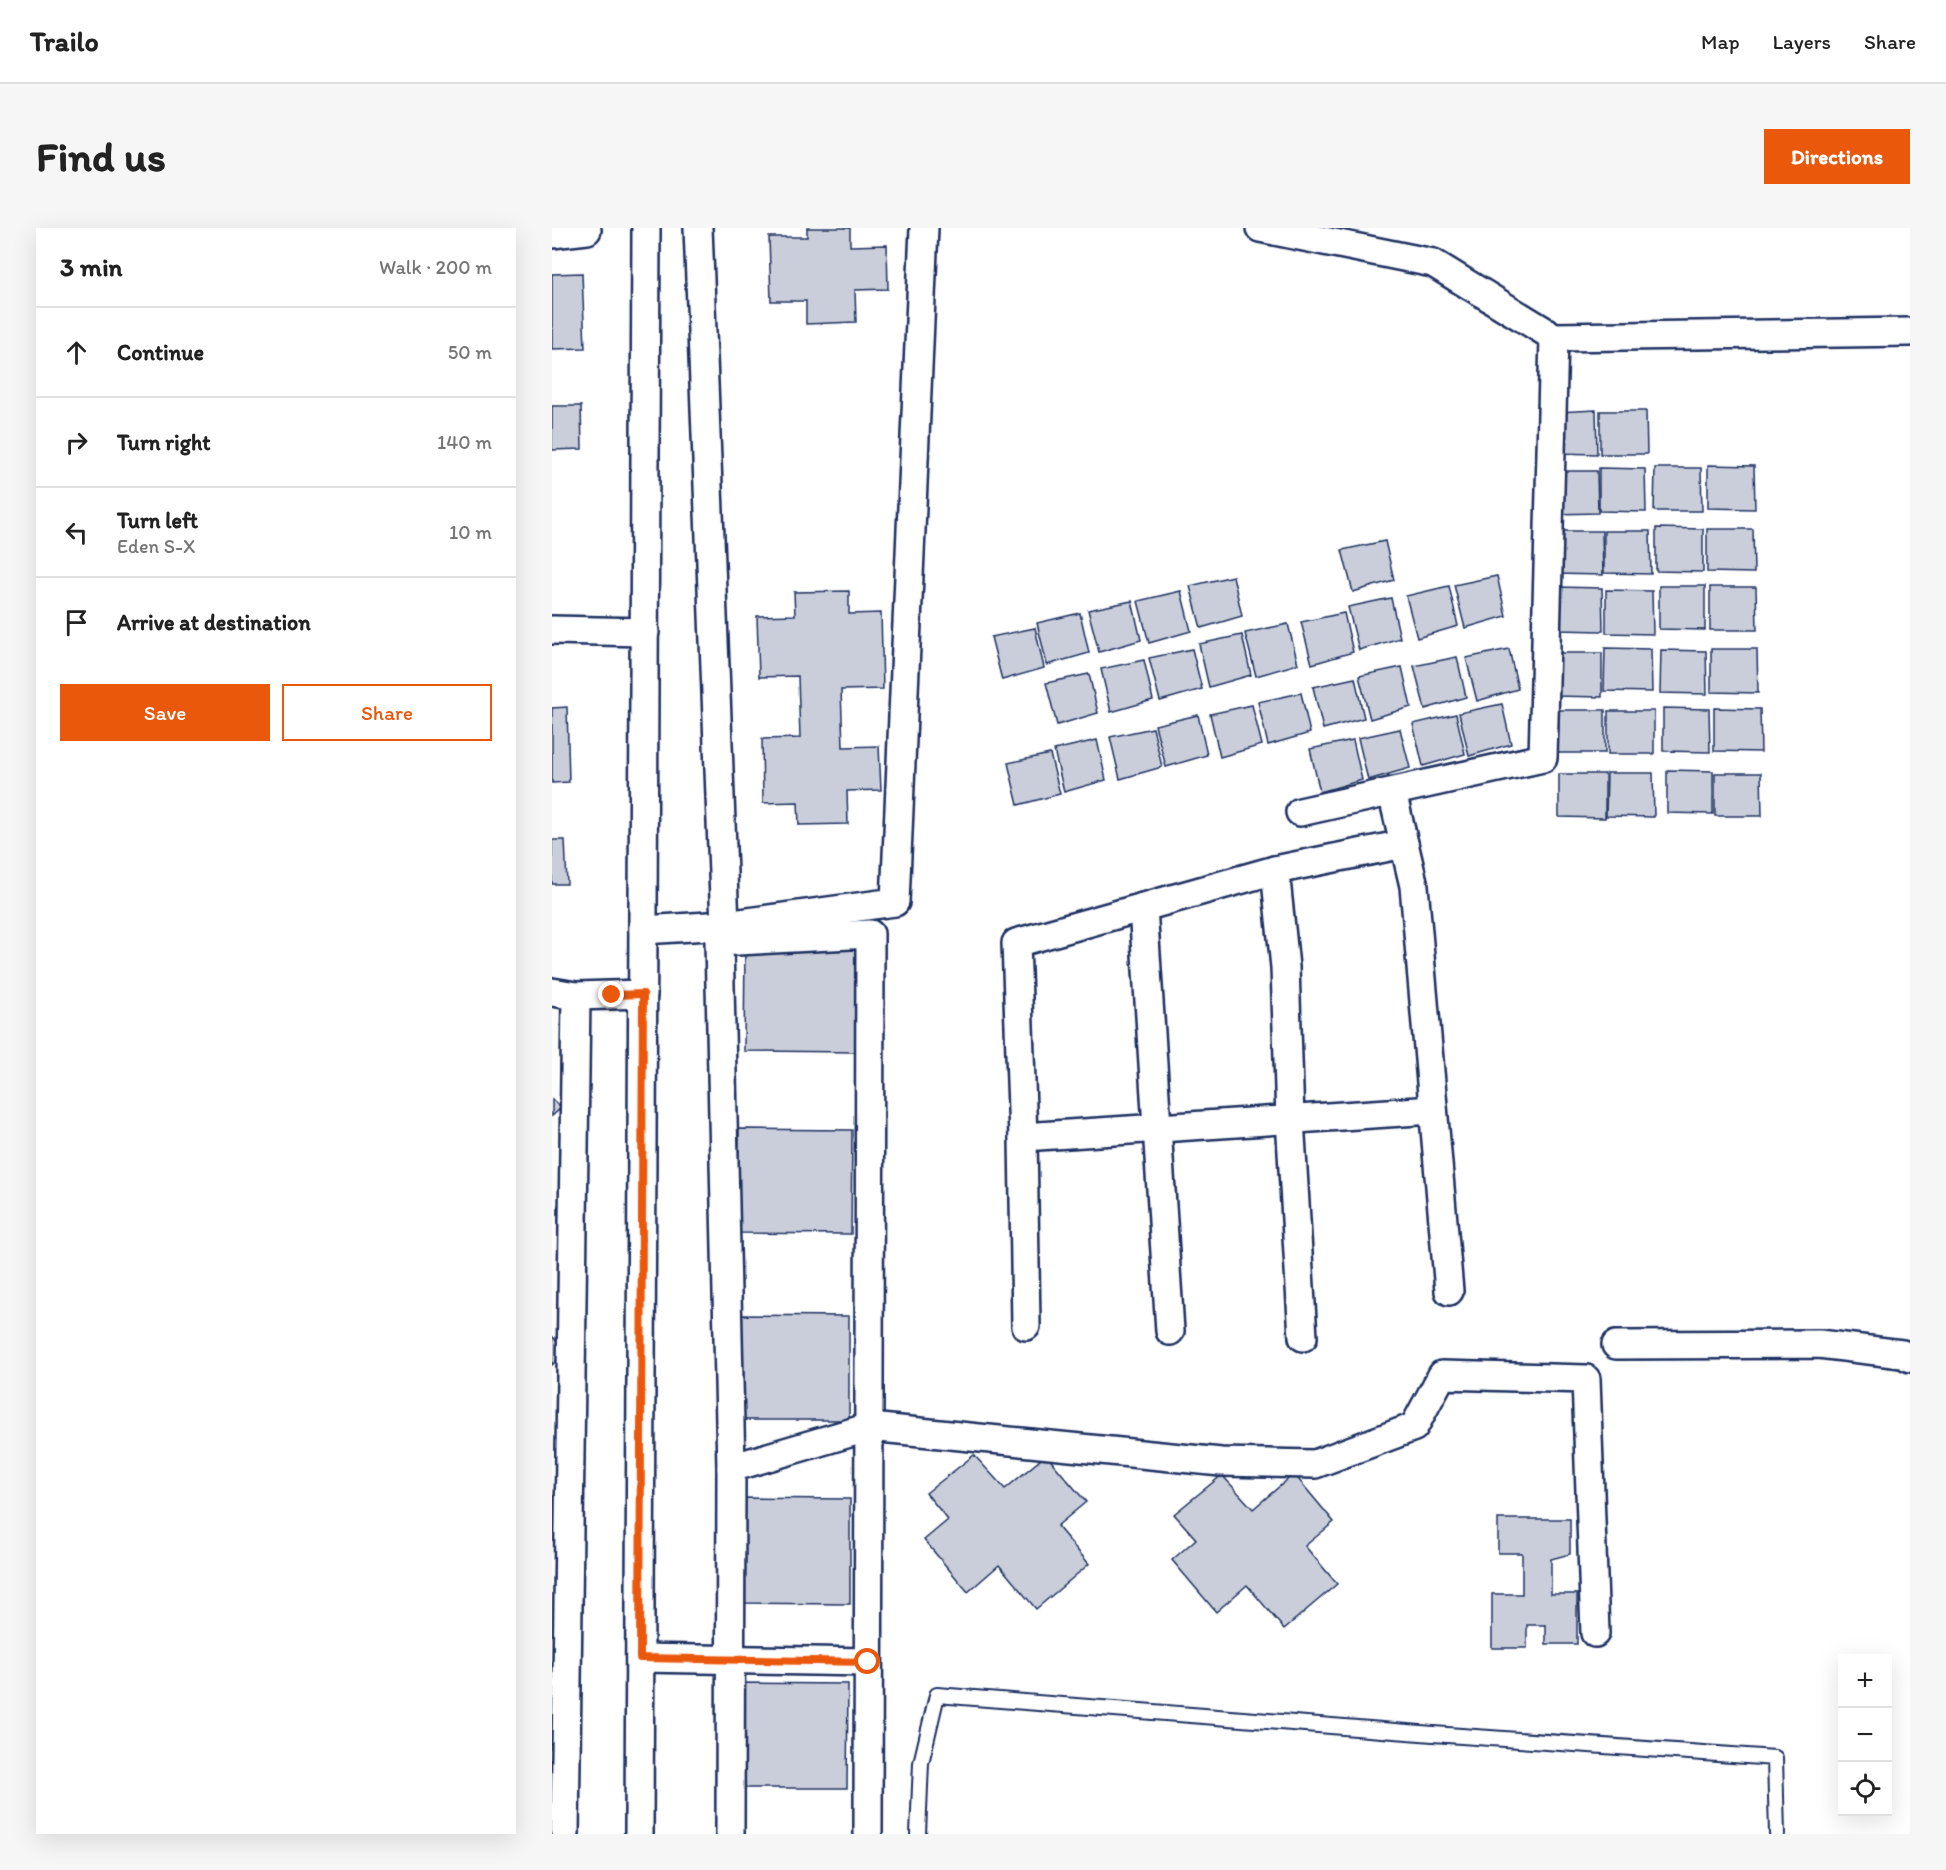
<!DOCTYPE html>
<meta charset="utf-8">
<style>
:root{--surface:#fff;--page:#f6f6f6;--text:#222;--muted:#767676;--line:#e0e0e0;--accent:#ea580c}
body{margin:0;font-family:Itim,sans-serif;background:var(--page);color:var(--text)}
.controls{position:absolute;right:18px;bottom:18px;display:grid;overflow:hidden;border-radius:0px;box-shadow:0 6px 24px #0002}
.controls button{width:54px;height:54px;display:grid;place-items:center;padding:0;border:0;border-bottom:2px solid var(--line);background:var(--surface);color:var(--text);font:30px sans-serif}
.stop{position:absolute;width:18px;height:18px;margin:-14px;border:4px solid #ea580c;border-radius:50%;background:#fff}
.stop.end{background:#ea580c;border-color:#fff;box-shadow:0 2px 6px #0008}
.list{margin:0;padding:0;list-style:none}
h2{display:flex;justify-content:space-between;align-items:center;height:78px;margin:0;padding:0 24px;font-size:26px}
h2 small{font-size:20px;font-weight:400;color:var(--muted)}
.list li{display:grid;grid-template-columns:39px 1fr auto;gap:18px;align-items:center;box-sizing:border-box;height:90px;padding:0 24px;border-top:2px solid var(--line)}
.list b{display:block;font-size:22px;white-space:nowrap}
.list p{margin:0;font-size:20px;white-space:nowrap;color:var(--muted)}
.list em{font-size:20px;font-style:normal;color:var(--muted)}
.actions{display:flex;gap:12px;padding:18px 24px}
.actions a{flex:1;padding:14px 0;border:2px solid var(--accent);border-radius:0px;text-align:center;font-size:21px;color:var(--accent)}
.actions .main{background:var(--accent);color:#fff}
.icon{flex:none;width:33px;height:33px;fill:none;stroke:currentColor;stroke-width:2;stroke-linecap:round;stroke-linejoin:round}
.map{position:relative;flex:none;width:1358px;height:1606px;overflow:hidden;border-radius:0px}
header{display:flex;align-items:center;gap:36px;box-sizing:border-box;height:84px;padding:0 30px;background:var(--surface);border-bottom:2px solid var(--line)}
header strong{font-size:28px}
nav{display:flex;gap:33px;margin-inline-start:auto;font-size:21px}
.intro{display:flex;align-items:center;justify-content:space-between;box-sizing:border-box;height:144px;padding:0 36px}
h1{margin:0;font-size:42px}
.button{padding:15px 27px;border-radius:0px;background:var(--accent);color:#fff;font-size:21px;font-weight:700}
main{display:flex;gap:36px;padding:0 36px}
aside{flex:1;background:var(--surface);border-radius:0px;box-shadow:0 6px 24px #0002}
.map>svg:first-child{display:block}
</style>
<header>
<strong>Trailo</strong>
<nav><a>Map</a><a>Layers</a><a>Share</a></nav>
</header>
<div class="intro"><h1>Find us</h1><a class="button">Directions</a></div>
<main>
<aside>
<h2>3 min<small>Walk · 200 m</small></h2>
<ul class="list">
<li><svg class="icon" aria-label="ahead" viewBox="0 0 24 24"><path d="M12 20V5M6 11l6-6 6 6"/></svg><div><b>Continue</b></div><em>50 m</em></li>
<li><svg class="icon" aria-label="right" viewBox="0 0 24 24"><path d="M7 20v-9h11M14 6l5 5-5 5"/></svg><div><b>Turn right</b></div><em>140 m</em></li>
<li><svg class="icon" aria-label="left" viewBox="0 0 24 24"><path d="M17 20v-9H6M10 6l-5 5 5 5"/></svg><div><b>Turn left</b><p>Eden S-X</p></div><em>10 m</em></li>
<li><svg class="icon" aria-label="arrive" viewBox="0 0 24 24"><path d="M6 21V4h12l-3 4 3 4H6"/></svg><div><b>Arrive at destination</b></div></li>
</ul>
<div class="actions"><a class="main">Save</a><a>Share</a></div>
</aside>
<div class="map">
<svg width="1358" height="1606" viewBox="0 0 1358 1606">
<rect width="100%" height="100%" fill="#fff"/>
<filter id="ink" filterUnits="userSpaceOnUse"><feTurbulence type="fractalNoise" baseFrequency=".0167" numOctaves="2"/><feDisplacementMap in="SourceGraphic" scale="12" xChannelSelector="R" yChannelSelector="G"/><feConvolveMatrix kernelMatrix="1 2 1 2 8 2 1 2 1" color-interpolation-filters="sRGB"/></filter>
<g filter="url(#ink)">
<g fill="#caceda" stroke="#1b2f5e" stroke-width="1.5">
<path d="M255,0H298V18L335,17L336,61L303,62L304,94L254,96V73H219L217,9H255Z"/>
<path d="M30,45L33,120L0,121V46Z"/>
<path d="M0,178H29L30,221L0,222Z"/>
<path d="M1044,182L1045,226L1003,225L1005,184Z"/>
<path d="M1048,183H1094L1095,226H1048Z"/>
<path d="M1156,237L1202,238L1203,281L1156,280Z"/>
<path d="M1047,240L1093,241L1094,284L1047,283Z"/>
<path d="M1103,240H1149L1150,283H1102Z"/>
<path d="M1003,243H1045L1046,285L1003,286Z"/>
<path d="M1104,300L1151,301V344L1104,343Z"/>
<path d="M1155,301H1201L1202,345L1155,344Z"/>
<path d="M1004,303H1050L1051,347L1003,346Z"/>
<path d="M1052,303H1098L1099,346L1052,345Z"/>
<path d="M833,313L842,352L801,364L790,322Z"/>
<path d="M681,348L690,388L649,400L638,358Z"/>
<path d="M945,348L954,388L913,400L902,357Z"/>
<path d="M897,358L906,398L865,410L854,368Z"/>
<path d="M1107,358H1153V402L1107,401Z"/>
<path d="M1004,359L1050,360L1051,403L1004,402Z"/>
<path d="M1158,359H1204L1205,402H1158Z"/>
<path d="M1054,362L1100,363L1101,406L1054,405Z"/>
<path d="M297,363V386L329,385L331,461L289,462L291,519L327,518L329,562L295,563L296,596L247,597L246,574L211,575L210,511L248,510L246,448L207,449L205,388L243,387L242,364Z"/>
<path d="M629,363L639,403L597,415L586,373Z"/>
<path d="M839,370L848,410L807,422L796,379Z"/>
<path d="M580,373L589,412L547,424L536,382Z"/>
<path d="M528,385L537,425L495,437L485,395Z"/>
<path d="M792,385L801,424L760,436L749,394Z"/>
<path d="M736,396L746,436L704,448L693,405Z"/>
<path d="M483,400L492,440L450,452L439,409Z"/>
<path d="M690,407L699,447L657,459L647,416Z"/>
<path d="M1053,420L1099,421L1100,464L1052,463Z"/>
<path d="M640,421L650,461L608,473L597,430Z"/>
<path d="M957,421L966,461L925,473L914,430Z"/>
<path d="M1159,421H1205L1206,465L1159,464Z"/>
<path d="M1109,422L1154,423L1155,466L1108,465Z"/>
<path d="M1003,425H1050V469L1003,468Z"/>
<path d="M905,429L914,469L873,481L862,438Z"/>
<path d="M592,432L601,472L559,484L549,441Z"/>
<path d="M850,439L859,479L818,491L807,448Z"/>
<path d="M537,446L546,485L505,497L494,455Z"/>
<path d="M803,450L812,490L771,501L761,459Z"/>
<path d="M749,465L758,505L716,517L706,474Z"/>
<path d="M950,476L959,516L917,528L907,485Z"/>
<path d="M700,477L710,517L668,529L658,486Z"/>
<path d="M15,479L17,554L0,555V480Z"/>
<path d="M1111,480L1157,481L1158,524L1111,523Z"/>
<path d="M1162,480L1208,481L1209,524L1162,523Z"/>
<path d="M1007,482H1053V525H1006Z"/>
<rect x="1056" y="483" width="46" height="43"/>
<path d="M904,486L913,526L871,538L861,496Z"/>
<path d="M646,487L655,527L614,539L603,497Z"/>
<path d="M601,500L610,539L568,551L558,509Z"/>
<path d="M848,501L858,540L816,552L806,510Z"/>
<path d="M545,512L554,552L512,564L502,522Z"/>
<path d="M801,512L810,552L768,564L758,521Z"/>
<path d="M498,526L508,566L466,577L456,535Z"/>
<path d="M1115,542L1161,543V586L1115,585Z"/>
<path d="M1055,545H1101L1102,589L1054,588Z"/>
<path d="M1163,545H1209L1210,588H1163Z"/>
<path d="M1007,546H1053V590L1007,589Z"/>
<path d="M0,612H13L15,656H0Z"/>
<path d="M193,718L306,719L305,824L192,823Z"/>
<path d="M0,871L9,880L0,888Z"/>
<path d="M187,901L300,902L299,1006L186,1005Z"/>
<path d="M184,1087L297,1088V1192H183Z"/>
<path d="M0,1108L14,1124L0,1137Z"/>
<path d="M422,1227L453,1261L494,1227L534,1274L505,1298L537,1336L484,1381L447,1337L416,1364L372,1312L396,1292L374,1265Z"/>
<path d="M742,1246L782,1294L753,1318L785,1356L732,1401L695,1357L664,1384L620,1332L644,1311L622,1286L670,1247L701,1281Z"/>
<path d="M185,1270L298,1271V1376L184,1375Z"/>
<path d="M946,1291H1018V1326L999,1331V1366H1025V1416H994V1397H975V1420H940V1366H970V1325H946Z"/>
<path d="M183,1455L296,1456L295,1560H182Z"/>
</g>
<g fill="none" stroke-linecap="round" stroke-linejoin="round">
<defs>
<path id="service" d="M366,1606L369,1535L385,1467L881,1506L1223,1530L1225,1606"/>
<g id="minor">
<path d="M146,0L173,697"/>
<path d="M708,0L881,35L1002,109L1358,104"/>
<path d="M0,6L35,2"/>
<path d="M0,402L93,404"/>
<path d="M840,564L862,658L897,1063"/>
<path d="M748,584L991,530L1002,109"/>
<path d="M852,616L723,642L464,715L471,909L881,882"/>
<path d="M723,642L733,739L738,891L751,1109"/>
<path d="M591,679L618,1103"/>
<path d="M91,702L173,697L343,674L372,0"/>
<path d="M0,764L24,768L91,766"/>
<path d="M471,909L474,1098"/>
<path d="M1064,1117L1267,1116L1350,1126L1358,1130"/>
<path d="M179,1240L318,1199L669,1234L763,1236L862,1199L890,1147L1034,1151L1043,1405"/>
<path d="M88,1430L316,1434"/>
<path d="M13,1606L24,768"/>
<path d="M87,1606L94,0"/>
<path d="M178,1606L179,1240L167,714L318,706L316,1606"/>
</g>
</defs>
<use href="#service" stroke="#1b2f5e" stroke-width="18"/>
<use href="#minor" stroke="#1b2f5e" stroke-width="32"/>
<use href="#service" stroke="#fff" stroke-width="14"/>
<use href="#minor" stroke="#fff" stroke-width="27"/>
</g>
</g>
<g fill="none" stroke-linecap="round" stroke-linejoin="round" filter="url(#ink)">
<path stroke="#ea580c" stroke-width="8" d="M60,767L91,766L88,1430L316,1434"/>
</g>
</svg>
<div class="controls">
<button>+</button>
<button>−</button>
<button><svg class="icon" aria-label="locate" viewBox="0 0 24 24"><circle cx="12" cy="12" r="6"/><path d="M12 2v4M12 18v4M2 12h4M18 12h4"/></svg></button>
</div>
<div class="stop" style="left:316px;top:1434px"></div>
<div class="stop end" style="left:60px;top:767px"></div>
</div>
</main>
